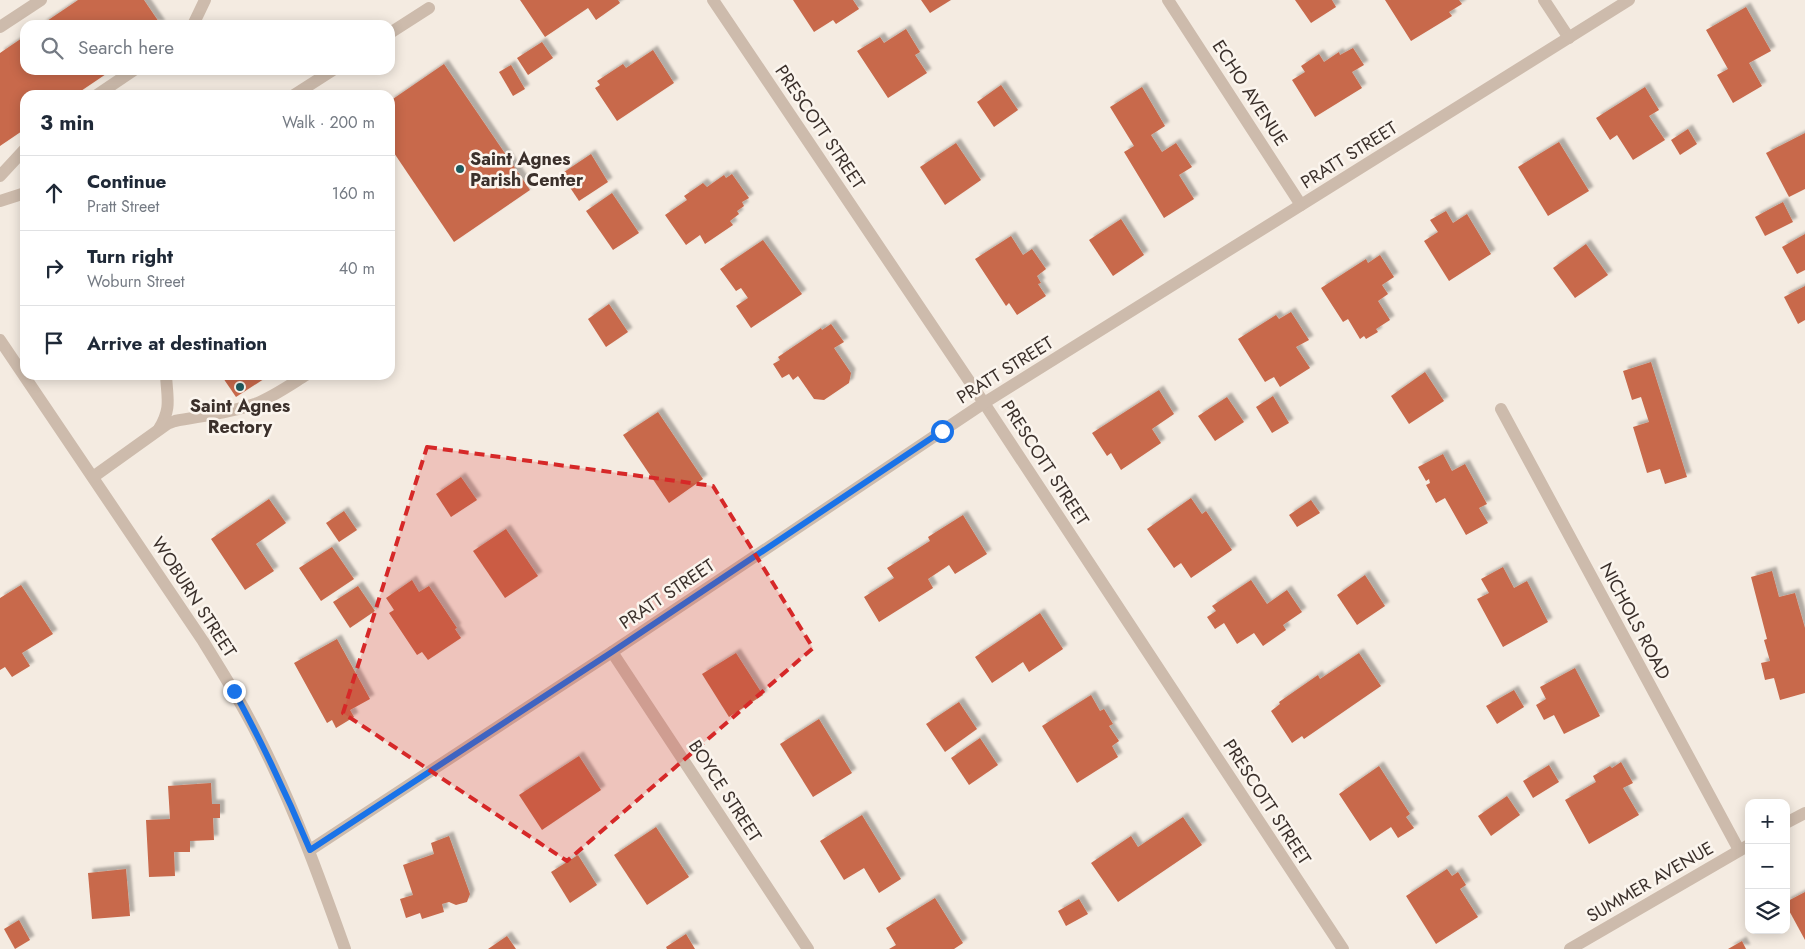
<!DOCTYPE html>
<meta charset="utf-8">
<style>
:root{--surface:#fff;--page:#f2f2f3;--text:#1f2937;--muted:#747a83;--line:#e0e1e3}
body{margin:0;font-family:Jost,sans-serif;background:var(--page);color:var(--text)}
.controls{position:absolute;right:15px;bottom:15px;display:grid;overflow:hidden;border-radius:10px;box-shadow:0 2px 12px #0003}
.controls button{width:45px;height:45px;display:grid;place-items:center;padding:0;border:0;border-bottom:1px solid var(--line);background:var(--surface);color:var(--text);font:25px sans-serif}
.stop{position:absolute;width:15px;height:15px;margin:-11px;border:4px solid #1a73e8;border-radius:50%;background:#fff}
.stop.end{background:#1a73e8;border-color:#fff;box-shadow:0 1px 5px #0008}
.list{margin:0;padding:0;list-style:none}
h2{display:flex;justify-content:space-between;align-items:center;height:65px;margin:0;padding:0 20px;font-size:21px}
h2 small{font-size:16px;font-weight:400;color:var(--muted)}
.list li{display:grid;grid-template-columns:32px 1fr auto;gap:15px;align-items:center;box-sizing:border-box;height:75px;padding:0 20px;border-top:1px solid var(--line)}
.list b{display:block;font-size:19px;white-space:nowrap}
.list p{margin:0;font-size:16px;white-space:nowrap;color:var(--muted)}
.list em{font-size:16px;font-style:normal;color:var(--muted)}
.icon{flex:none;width:28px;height:28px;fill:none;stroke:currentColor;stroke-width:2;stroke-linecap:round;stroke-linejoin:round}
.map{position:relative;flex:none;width:1805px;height:949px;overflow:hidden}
.search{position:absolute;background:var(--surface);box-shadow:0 2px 12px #0003;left:20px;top:20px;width:375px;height:55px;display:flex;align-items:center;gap:12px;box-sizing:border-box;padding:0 18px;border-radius:15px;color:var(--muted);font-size:19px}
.panel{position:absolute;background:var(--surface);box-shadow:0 2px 12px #0003;left:20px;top:90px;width:375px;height:290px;border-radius:15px}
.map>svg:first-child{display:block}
</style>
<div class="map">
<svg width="1805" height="949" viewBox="0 0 1805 949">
<defs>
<filter id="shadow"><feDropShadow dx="4.5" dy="-4.5" stdDeviation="1" flood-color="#0004"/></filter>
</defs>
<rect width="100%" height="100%" fill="#f4ebe1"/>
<g fill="#c8694b" filter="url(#shadow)">
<path d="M78,0H144L161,25H41Z"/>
<path d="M520,0H618L620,3L596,20L588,8L545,37Z"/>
<path d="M793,0H853L859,9L836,24L833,20L814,32Z"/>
<path d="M921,0H951L930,13Z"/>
<path d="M1295,0H1332L1336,7L1311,23Z"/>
<path d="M1385,0H1459L1462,4L1449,12L1452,16L1411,41Z"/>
<path d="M1746,7L1771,51L1749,63L1762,86L1733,103L1717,75L1728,69L1706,30Z"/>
<path d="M906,29L920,52L915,55L927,73L888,98L857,51L880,37L884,43Z"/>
<path d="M25,36V70H112L75,95H25V129L0,146V53Z"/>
<path d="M542,42L553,58L528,75L517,58Z"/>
<path d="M1353,48L1364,65L1352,72L1362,88L1315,117L1292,80L1305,72L1301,66L1319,54L1324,62L1339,52L1340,55Z"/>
<path d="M653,50L674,83L617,121L595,88L600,85L597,81L623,64L626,68Z"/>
<path d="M444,64L530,190L454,242L390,147V101Z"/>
<path d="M511,65L525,89L513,96L499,72Z"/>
<path d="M1001,85L1018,110L994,127L977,102Z"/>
<path d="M1142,87L1165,126L1151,135L1162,152L1176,143L1192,167L1179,175L1194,199L1164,218L1124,152L1134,146L1110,107Z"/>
<path d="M1645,87L1659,110L1649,116L1665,140L1633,160L1617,135L1610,140L1596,118Z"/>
<path d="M1688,129L1697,144L1680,155L1671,140Z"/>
<path d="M1805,133V189L1789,197L1766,153Z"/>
<path d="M1559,142L1589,191L1548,216L1518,167Z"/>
<path d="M956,143L981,180L945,205L920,167Z"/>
<path d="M591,154L608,182L579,201L561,174Z"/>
<path d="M732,174L749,198L742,202L744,206L737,211L739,214L730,221L733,225L705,244L700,235L686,245L665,215L687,200L684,196L703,183L707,187L724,175L726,178Z"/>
<path d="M612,193L639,233L613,250L586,211Z"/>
<path d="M1783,202L1793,222L1765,236L1755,217Z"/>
<path d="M1446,211L1453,223L1467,214L1491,254L1449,281L1424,241L1438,232L1430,220Z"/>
<path d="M1121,219L1144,255L1113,276L1089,240Z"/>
<path d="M1805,234V270L1797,274L1782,247Z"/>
<path d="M1011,236L1023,255L1032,249L1046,269L1037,276L1041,283L1038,284L1046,296L1017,315L1009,303L1006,306L975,259Z"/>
<path d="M763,240L802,294L751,328L736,306L748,298L741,288L736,291L720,269Z"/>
<path d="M1586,244L1608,275L1575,298L1553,268Z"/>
<path d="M1380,255L1394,277L1382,285L1388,294L1378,301L1390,320L1376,329L1378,332L1366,339L1364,336L1360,339L1348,319L1343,322L1321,288L1366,259L1368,263Z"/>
<path d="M1805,286V320L1798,324L1784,297Z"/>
<path d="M609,304L628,332L606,347L588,319Z"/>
<path d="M1291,312L1309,340L1296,347L1310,368L1280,387L1274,377L1265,382L1238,339L1276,315L1279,319Z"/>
<path d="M831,324L844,342L834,348L851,373L849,383L824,400L814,399L798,376L793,380L789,374L782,378L773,364L780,360L778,357L821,328L822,330Z"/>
<path d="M1651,362L1687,477L1665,484L1660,469L1647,473L1633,427L1649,422L1641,397L1632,400L1623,371Z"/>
<path d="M1425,372L1444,401L1409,424L1391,396Z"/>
<path d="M221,375H266L267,377L236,397Z"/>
<path d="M1159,390L1174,414L1152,429L1161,443L1121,470L1111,453L1107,456L1092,433Z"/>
<path d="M1273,396L1289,423L1272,433L1256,407Z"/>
<path d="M1227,397L1244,422L1215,441L1198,416Z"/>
<path d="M658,412L703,479L669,503L623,435Z"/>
<path d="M1443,454L1452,471L1465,464L1487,504L1479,508L1488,523L1466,535L1445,498L1436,503L1426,485L1430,483L1429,479L1426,481L1418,467Z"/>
<path d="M461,477L477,500L451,517L436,494Z"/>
<path d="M1191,498L1202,514L1206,511L1232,550L1191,578L1181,563L1174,568L1147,529Z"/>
<path d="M269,499L286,523L256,544L274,571L245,590L211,539Z"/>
<path d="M1311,500L1320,513L1297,527L1289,515Z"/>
<path d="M344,511L357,530L339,542L326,523Z"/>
<path d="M963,515L987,554L955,574L949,565L928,579L933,588L879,622L864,597L894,578L887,568L930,541L928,537Z"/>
<path d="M506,529L538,576L505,598L473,551Z"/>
<path d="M332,547L354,579L321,601L299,568Z"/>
<path d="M1503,567L1514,588L1527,581L1548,622L1503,647L1477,599L1489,593L1481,579Z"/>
<path d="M1772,571L1779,597L1795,593L1805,628V693L1780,700L1774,678L1765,680L1761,663L1770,661L1764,640L1767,639L1751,577Z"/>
<path d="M1365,575L1385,606L1357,625L1337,595Z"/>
<path d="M412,580L419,592L429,586L457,628L455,629L461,638L428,660L422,652L417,655L389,613L394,610L386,598Z"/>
<path d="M1251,580L1267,604L1287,590L1302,612L1283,625L1286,630L1263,646L1254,633L1237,644L1224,623L1215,629L1207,617L1216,611L1212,606Z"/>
<path d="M21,585L53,634L22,653L30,666L12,677L5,667L0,670V598Z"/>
<path d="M358,586L375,611L350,628L333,602Z"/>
<path d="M1040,613L1063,649L1029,672L1023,662L992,683L975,657Z"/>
<path d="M337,639L370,699L350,710L354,717L336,728L332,720L327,723L294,663Z"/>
<path d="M736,653L763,695L729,717L702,674Z"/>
<path d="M1359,653L1381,686L1304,739L1302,736L1292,743L1271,711L1280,704L1279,702L1318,675L1320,679Z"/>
<path d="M1575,668L1600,716L1564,734L1554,715L1544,720L1536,705L1546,699L1540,687Z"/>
<path d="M1514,690L1524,707L1497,724L1486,706Z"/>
<path d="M1091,695L1100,711L1104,709L1113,724L1109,726L1119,741L1112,746L1118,757L1077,783L1042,726Z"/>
<path d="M959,702L977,729L945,752L926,724Z"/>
<path d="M819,719L852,773L813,797L780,744Z"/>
<path d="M980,738L998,765L969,785L951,758Z"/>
<path d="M579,756L601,790L542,830L519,795Z"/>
<path d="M1621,762L1633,783L1623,788L1639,815L1589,844L1565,800L1596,782L1593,776L1610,766L1612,768Z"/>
<path d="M1549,765L1559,782L1533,798L1523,781Z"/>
<path d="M1379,766L1410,814L1406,817L1414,828L1398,838L1391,827L1370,841L1339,794Z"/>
<path d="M211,783L212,804H220V818H213L214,840L190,841V852H174L175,876L149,877L146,820L170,819L168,786Z"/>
<path d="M1507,796L1520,815L1491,836L1478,816Z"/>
<path d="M862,815L901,879L879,893L864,868L844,880L820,841Z"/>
<path d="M1183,817L1202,845L1118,902L1091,863L1131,836L1138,847Z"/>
<path d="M656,827L689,877L647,905L614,855Z"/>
<path d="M449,836L470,894L467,902L456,905L449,902L442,904L444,912L422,919L420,913L406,918L400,899L413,895L403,865L434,854L431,843Z"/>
<path d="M578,855L597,885L570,903L551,872Z"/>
<path d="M126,869L130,916L92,919L88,873Z"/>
<path d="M1447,869L1452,876L1458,872L1466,885L1460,889L1478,917L1436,944L1406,896Z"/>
<path d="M1805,892V940L1786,905V902Z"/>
<path d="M935,898L963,943L954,949H889L896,945L886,928Z"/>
<path d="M1079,899L1088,914L1066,926L1058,911Z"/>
<path d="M19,920L30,940L15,949L4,929Z"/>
<path d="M686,934L695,949H667L666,947Z"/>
<path d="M507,936L516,949H488Z"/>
<path d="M1742,941L1746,949H1728Z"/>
</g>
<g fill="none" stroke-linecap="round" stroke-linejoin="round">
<g stroke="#cdbbac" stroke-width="12">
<path d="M713,0L984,403L1343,949"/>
<path d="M1168,0L1301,205"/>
<path d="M1544,0L1569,38"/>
<path d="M193,25L205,0"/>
<path d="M0,27L41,0"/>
<path d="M390,33L429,8"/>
<path d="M97,95L134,70"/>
<path d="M294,95L333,70"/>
<path d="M0,176L25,149"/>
<path d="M0,201L25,193"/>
<path d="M0,340L203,641C224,675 245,708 262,744C295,810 320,879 345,949"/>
<path d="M1501,409L1739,850"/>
<path d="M159,429C172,408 167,398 166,375"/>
<path d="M93,477L167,424L175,421C201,416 230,413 255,404C273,397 290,385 306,375"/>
<path d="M612,652L808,949"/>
<path d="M1786,823L1805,813"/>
<path d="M310,850L612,652L984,403L1629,0"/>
<path d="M1570,949L1749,845"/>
</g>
</g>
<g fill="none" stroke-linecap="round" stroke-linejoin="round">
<path stroke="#1a73e8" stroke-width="6" d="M234,691C262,743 287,795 310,850L612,652L942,431"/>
</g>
<path fill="#d62828" fill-opacity="0.2" stroke="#d62828" stroke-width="4" stroke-dasharray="10 6" stroke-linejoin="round" d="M427,447L713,486L813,648L567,861L343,713Z"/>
<g fill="#1f5a5e" stroke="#fbf5ee" stroke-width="2">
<circle cx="460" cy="169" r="5"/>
<circle cx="240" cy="387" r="5"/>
</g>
<g text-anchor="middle" stroke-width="5" stroke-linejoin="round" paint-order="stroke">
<g font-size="18" fill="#3b302b" stroke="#fbf5ee">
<text transform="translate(1250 93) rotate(57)" y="6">ECHO AVENUE</text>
<text transform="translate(820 127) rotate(56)" y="6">PRESCOTT STREET</text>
<text transform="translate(1349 155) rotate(-32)" y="6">PRATT STREET</text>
<text transform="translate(1005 370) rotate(-32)" y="6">PRATT STREET</text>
<text transform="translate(1045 463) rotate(57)" y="6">PRESCOTT STREET</text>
<text transform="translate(667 594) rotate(-34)" y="6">PRATT STREET</text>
<text transform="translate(194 597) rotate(57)" y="6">WOBURN STREET</text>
<text transform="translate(1635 621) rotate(62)" y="6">NICHOLS ROAD</text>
<text transform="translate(725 791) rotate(57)" y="6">BOYCE STREET</text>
<text transform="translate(1267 802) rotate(57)" y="6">PRESCOTT STREET</text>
<text transform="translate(1650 882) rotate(-30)" y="6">SUMMER AVENUE</text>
</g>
<g font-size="18" font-weight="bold" fill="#3b302b" stroke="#fbf5ee" text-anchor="start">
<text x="470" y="165">Saint Agnes<tspan x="470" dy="21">Parish Center</tspan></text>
<text x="240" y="412" text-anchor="middle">Saint Agnes<tspan x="240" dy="21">Rectory</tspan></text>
</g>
</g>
</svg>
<div class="controls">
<button>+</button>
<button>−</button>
<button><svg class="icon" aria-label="layers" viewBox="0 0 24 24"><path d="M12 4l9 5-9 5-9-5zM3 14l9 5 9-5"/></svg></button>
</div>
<div class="stop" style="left:942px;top:431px"></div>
<div class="stop end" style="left:234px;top:691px"></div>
<div class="search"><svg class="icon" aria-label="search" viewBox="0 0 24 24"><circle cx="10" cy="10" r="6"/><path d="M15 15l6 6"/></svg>Search here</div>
<section class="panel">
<h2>3 min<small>Walk · 200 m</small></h2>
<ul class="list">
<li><svg class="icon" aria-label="ahead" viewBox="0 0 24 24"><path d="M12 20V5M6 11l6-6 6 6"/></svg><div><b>Continue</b><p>Pratt Street</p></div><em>160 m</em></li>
<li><svg class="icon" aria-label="right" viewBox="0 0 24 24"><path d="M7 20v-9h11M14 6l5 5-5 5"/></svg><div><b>Turn right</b><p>Woburn Street</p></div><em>40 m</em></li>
<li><svg class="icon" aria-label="arrive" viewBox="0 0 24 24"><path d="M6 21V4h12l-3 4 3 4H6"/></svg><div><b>Arrive at destination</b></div></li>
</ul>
</section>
</div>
